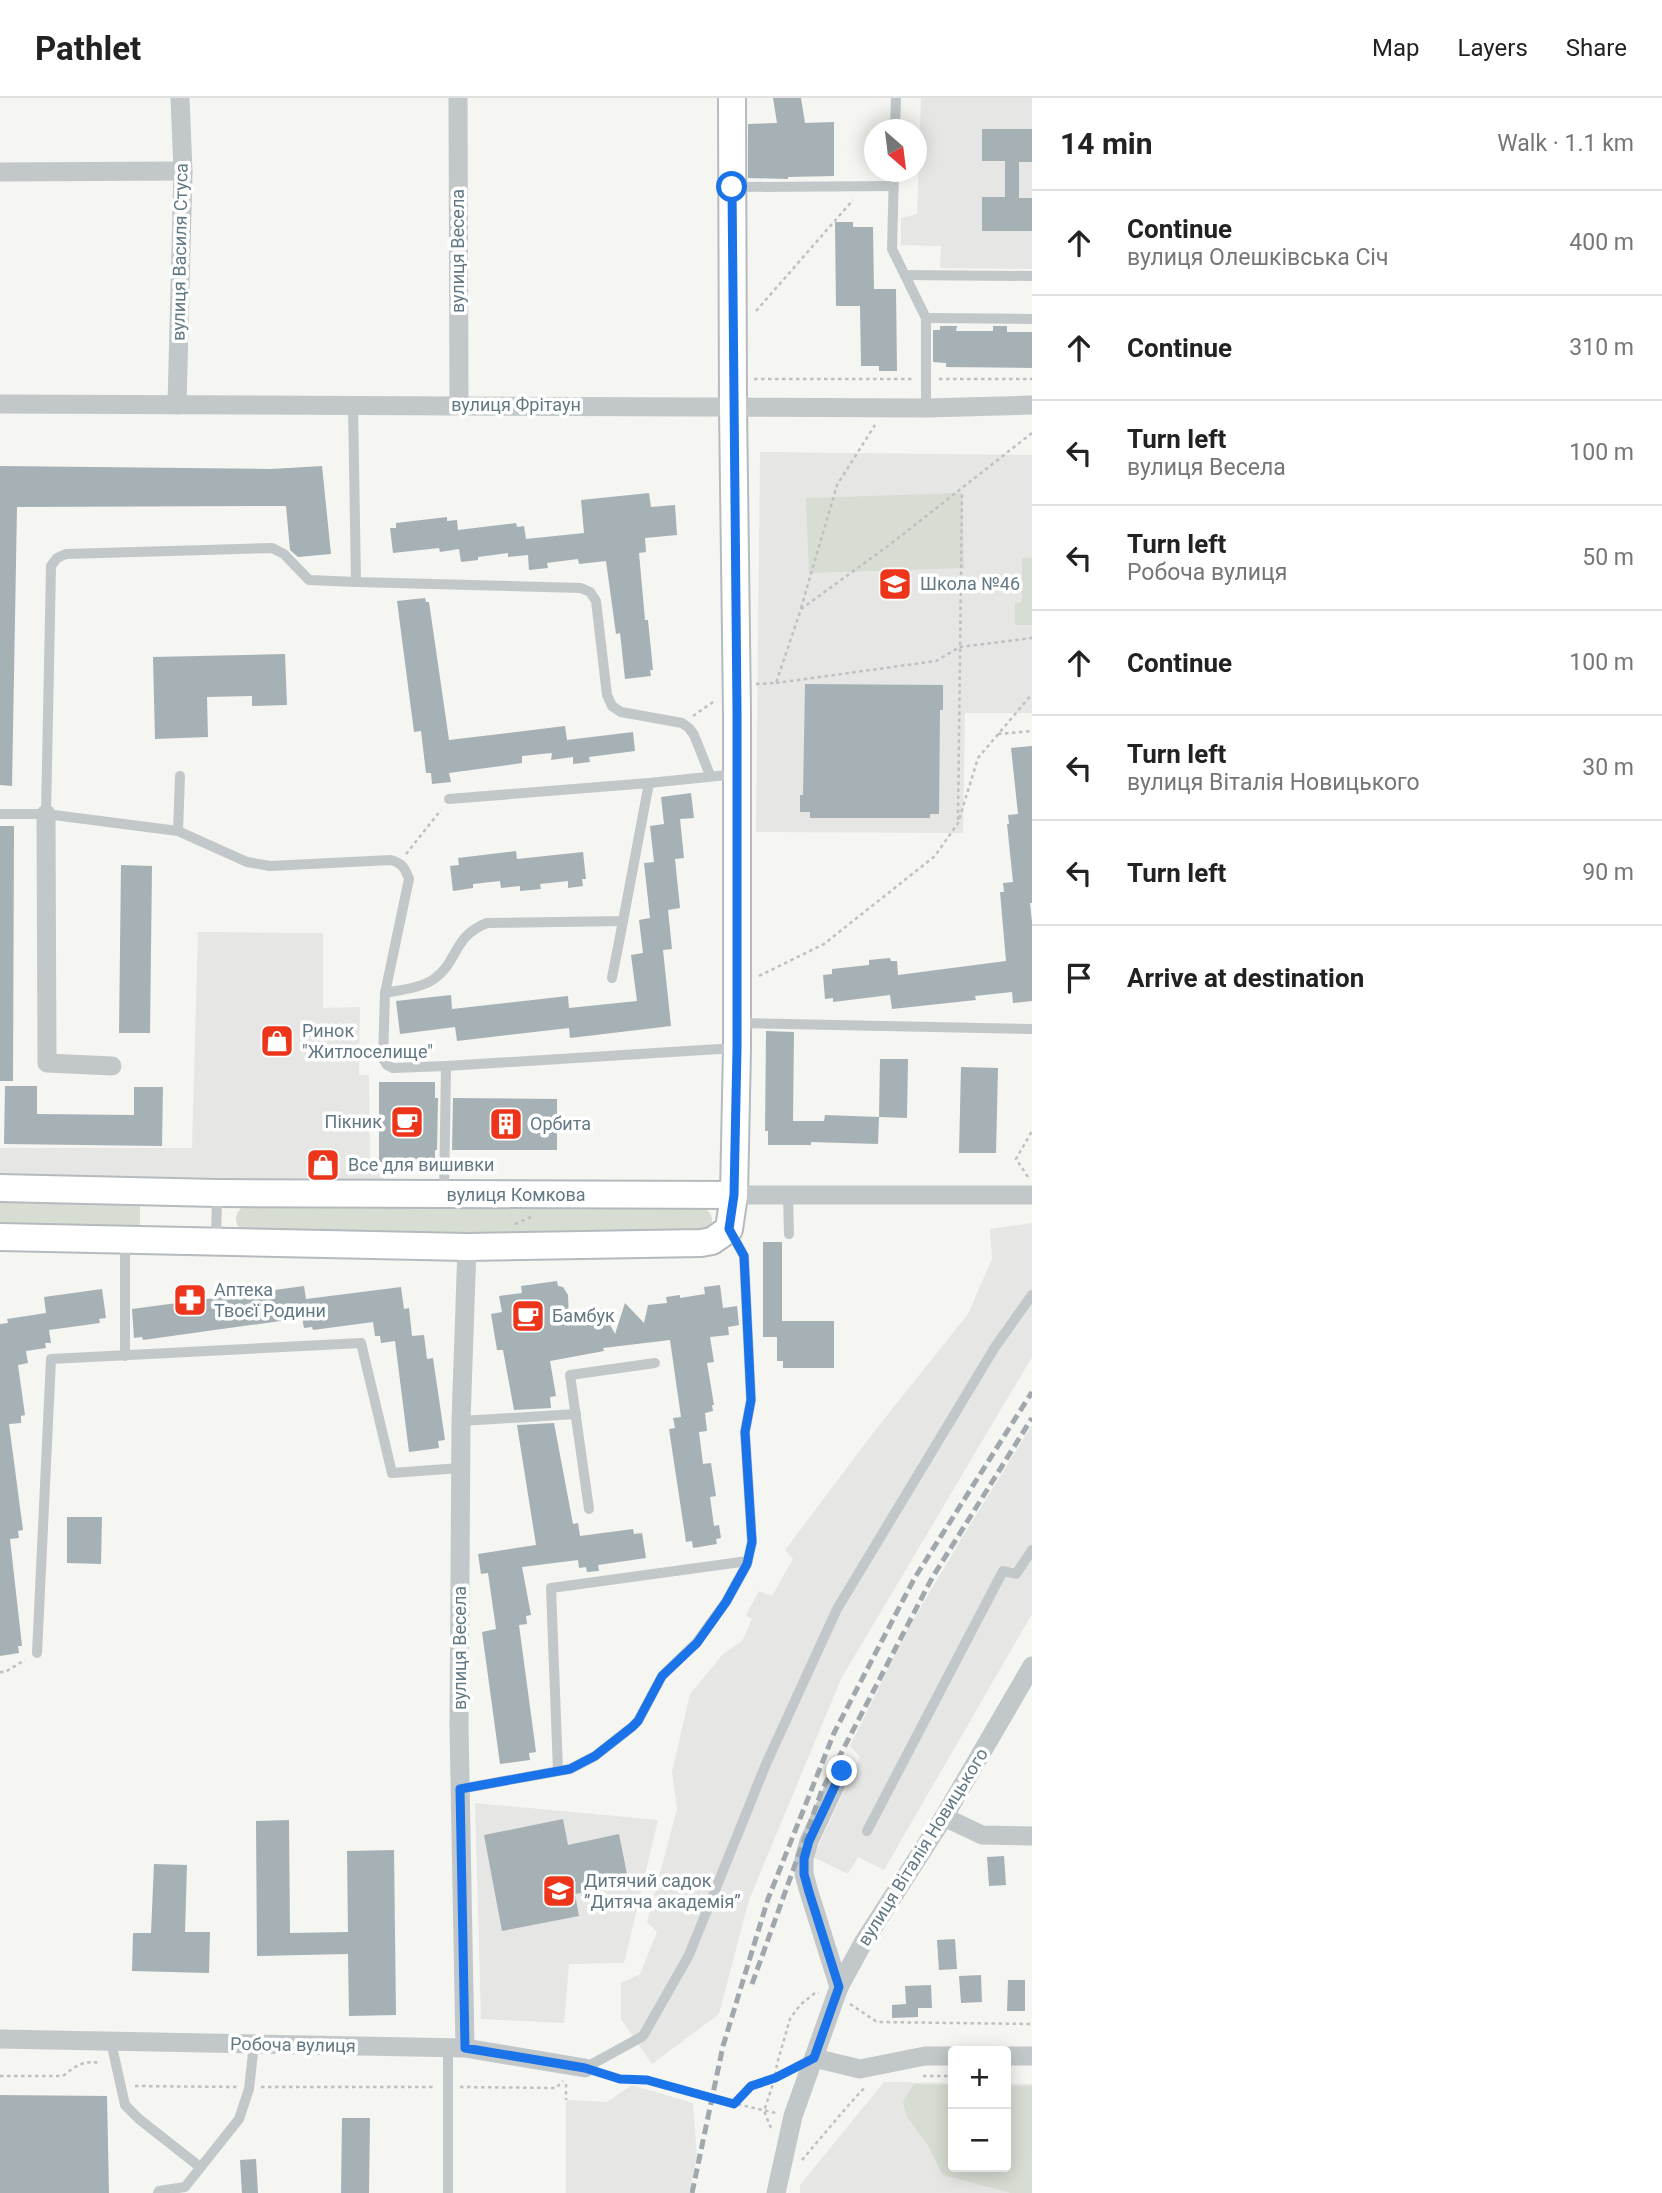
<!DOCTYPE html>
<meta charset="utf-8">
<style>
:root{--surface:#fff;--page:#f2f2f2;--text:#222;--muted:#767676;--line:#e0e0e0}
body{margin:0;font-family:Roboto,sans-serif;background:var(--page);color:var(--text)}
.controls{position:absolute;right:21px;bottom:21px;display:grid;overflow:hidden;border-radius:7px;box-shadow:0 4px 18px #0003}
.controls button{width:63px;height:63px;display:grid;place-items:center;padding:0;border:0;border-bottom:2px solid var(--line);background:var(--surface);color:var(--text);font:35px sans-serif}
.compass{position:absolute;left:864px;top:21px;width:63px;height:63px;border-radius:50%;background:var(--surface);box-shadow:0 4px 18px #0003;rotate:152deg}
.stop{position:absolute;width:21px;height:21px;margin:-16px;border:5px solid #1a73e8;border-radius:50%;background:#fff}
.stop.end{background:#1a73e8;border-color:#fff;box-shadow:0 2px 7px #0008}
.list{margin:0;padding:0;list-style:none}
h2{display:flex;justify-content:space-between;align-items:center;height:91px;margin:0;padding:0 28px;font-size:30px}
h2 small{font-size:23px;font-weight:400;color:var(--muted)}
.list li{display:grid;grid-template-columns:46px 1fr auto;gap:21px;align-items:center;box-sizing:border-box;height:105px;padding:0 28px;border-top:2px solid var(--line)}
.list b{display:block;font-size:26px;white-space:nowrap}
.list p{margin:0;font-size:23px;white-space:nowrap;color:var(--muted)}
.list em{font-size:23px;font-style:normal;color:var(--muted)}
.icon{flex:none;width:38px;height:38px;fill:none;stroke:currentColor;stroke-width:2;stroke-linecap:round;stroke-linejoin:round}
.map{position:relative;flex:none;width:1032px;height:2095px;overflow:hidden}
header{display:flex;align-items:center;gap:42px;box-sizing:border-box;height:98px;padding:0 35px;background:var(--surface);border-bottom:2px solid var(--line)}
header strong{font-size:33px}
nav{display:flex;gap:38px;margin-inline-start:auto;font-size:24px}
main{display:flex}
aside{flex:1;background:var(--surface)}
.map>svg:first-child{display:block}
</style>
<header>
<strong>Pathlet</strong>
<nav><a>Map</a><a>Layers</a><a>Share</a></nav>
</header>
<main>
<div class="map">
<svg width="1032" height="2095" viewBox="0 0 1032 2095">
<rect width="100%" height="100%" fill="#f5f5f1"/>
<g fill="#e6e6e4">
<path d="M921,0H1032V171L940,170L941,148L901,147V120L917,116Z"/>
<path d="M760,354L1032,357V615H965L963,735L756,734Z"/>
<path d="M198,834L323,835V910L360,909L359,977H369L370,1070L383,1071L385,1087L0,1084V1050H192Z"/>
<path d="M1032,1125V1259L841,1581L749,1802L719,1916L652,1966L621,1921V1885L640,1876L657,1834L647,1824L677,1711L672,1674L690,1596L723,1556L742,1543L752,1521L746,1517L759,1493L772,1498L793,1461L785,1452L877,1330L968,1216L992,1161L990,1131Z"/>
<path d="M1032,1327V1516L884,1772L858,1759L848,1776L813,1759L860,1659L850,1648L906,1534L960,1443Z"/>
<path d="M475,1705L658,1722L624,1865L569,1866L564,1925L481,1921Z"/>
<path d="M884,1984L953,1985V2069H1006V1986H1032V2095H800V2087Z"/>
<path d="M632,1987L693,2005L697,2059L689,2095H566V2002L607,2004Z"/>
</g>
<g fill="#d7ddd2">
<path d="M962,395L964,470L809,475L806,400Z"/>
<path d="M1022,460H1032V527H1015V505L1022,504Z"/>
<path d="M0,1099L140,1100V1128L0,1127Z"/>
<path d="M247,1106L702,1109C718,1118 713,1129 701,1139L242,1133C232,1124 235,1112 247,1106Z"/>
<path d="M914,1986L953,1987V2069H1006V1988H1032V2095H1011L943,2077L927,2046L907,2019L903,2004Z"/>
</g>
<g fill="#a6b1b5">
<path d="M773,0H801L805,25L834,24V78L788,79V81L748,80V26L777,25Z"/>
<path d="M982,31H1032V64H1019V100H1032V133H982V99H1005V63H982Z"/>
<path d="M835,124H853V129H873L874,191H896L897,273H879V268H861L860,208H836Z"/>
<path d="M940,228H957L956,233H993V228H1007V234H1032V270L946,269V265L933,264V232H940Z"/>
<path d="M0,368L271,371L322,368L331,456L298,459L290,452L286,408L17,409L12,688L0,687Z"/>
<path d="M649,395L651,409L675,407L677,437L645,440L646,454L639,455L645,522H648L653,572H650L651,578L625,581L620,535L616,536L606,463L579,466L578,461L547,465L548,470L529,472L528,457L508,459V455L478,459V462L461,464L459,451L440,454L439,450L393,455L390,430H396V425L447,419V423L457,422L458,432L516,425L517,429L524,428L526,441L584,435L581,402Z"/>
<path d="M425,500L426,504H429L449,642L565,628L567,642L633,634L635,653L589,659L590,664L573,666V659L551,662L552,655L522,658V665L449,675L451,684L432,686L431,675H426L421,633L414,634L397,503Z"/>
<path d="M285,556L287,607L252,608V598L207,599L208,639L155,641L153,559Z"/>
<path d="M805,586L943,587V612H940L939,716H930V720H810V714H800V697H803Z"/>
<path d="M1032,648V805H1030L1032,824V903L1013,905L1012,894L975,898L976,902L892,911L890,897L833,904V900L825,901L823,877L832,876V871L869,867V862L890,860L891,863H897L898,877L1006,863L1000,794H1004L1003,785L1013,784L1007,726H1009L1008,717L1018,716L1011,650Z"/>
<path d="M691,695L694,720L680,721L684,760L675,761L680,810L668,812L672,851L663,852L671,928L570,940L569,930L457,943L455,929L400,936L396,903L451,897L452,911L568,898L569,910L637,903L631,857L643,855L639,822L650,820L644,765L654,764L650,728L664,726L661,699Z"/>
<path d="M0,728H14L13,983H0Z"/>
<path d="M516,753L517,761L583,754L586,781H582L583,788L568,790V783L540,786L541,791L520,793V788L501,790L500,783L473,786V790L453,793L450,768L459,767L458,760Z"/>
<path d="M121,767L152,768L150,935H119Z"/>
<path d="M766,933L794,934L793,1023H824L825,1017L879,1019L878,1046L811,1044V1047H768V1033H765Z"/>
<path d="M880,961H908L907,1020L879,1019Z"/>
<path d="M961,969L998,970L996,1055H959Z"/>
<path d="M379,984H435V1000H438L437,1052H435V1064H379Z"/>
<path d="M5,988H37V1016L134,1017V989H163L162,1048L4,1046Z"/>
<path d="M453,1000L557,1001V1052H452Z"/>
<path d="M763,1144H782V1223H834V1270H783V1263H777V1239H763Z"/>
<path d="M557,1183L558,1188L563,1189L568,1197L569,1224L595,1220L601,1210L615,1236L625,1205L644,1225L648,1207L667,1205L666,1199L680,1197V1200L705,1196L704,1189L720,1187L723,1210L737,1208L739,1227L728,1229L729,1237L710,1239L714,1264L707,1265L714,1307H712L713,1313L705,1315L707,1333L699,1334L703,1366L711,1365L716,1398L710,1399L714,1428L719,1427L721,1440L716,1441L717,1446L693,1450L692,1443L686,1444L669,1331L675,1330L673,1320L681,1319L670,1242L603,1250L604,1253L550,1263L556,1298L550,1299L551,1310L514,1312L503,1252H497L491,1216L502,1214L499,1198L522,1195L521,1188Z"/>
<path d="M304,1188L306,1201L401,1189L404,1211L409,1210L412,1238L424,1237L427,1261L433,1260L445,1342L438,1343L439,1350L409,1354L395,1243L381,1245L380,1238H375L373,1224L313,1232L312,1229L304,1230L302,1220L143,1242L142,1239L134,1240L132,1211Z"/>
<path d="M102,1191L106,1220L99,1221L100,1225L49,1232L51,1245H45L46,1250L26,1253L28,1265L18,1267L25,1317L21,1318V1325L9,1326L23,1432L18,1433L19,1440L10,1441L22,1548H18L19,1555L0,1558V1226L8,1225L7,1221L46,1215L44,1199Z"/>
<path d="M554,1325L573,1426L578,1425L580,1438L633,1431L634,1436L642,1435L646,1460L598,1467L599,1473L587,1474L586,1469L579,1470L578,1462L522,1469L531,1517L526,1518L527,1526L519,1527L536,1654L529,1655L530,1662L500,1666L482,1534L496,1531L488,1475L481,1476L478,1456L536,1447L517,1327Z"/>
<path d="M67,1419H102L101,1466L67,1465Z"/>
<path d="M563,1721L568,1747L619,1736L629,1786L575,1796L579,1818L502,1833L484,1737Z"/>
<path d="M289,1722L290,1835L348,1834L347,1753L394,1752L396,1917L349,1918L348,1856L257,1858L256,1723Z"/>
<path d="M1004,1758L1006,1787L989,1788L987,1759Z"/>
<path d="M154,1766L187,1767L185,1834H210L209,1875L132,1873L133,1835H151Z"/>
<path d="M955,1841L957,1871L939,1872L937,1842Z"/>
<path d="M981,1877L982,1904L961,1905L959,1878Z"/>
<path d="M1008,1882H1025V1913H1007Z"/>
<path d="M931,1887L932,1910H918V1919L892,1920V1907L906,1906L905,1888Z"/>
<path d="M0,1997L107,1998L109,2095H0Z"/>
<path d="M342,2020H370L369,2095H341Z"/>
<path d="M256,2061L258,2095H242L240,2062Z"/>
</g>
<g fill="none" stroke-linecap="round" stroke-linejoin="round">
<defs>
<g id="secondary">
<path d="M0,1090L217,1095L734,1097"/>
<path d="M0,1139L467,1149L701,1145L712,1143L729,1131L734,1097L737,950V614L733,308L732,0"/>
</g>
</defs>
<use href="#secondary" stroke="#b4babe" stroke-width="30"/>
<g stroke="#bec0c2" stroke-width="2.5" stroke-dasharray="3.5 3.5" stroke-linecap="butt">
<path d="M756,213L853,102"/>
<path d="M754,281H912"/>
<path d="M939,281H1032"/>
<path d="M801,510L837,387L875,327"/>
<path d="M776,585L936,563L960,549L1032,540"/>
<path d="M756,586L776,585L801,511L888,448L1032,335"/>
<path d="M693,618L716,602"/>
<path d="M998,636L1032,633"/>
<path d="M958,722L962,395"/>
<path d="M406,756L441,712"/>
<path d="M759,878L824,846L935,758L958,725L978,660L1032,596"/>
<path d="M1028,1079L1016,1061L1032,1033"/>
<path d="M515,1126L531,1119"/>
<path d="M0,1574H5L25,1562"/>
<path d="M850,1906L877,1924L1032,1926"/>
<path d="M602,1975L620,1981L647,1982L719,2002L776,2015"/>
<path d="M0,1978H63C76,1967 85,1962 101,1965"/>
<path d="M923,1978H948"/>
<path d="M566,1986V2002"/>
<path d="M135,1988L237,1989"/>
<path d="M261,1989H436"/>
<path d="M460,1989L556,1990L563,1983"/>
<path d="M734,2006L751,1988L789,1973"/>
<path d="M771,2030L764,2013L775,1980L777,1966L790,1921L800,1907L815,1895H819"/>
<path d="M802,2062L846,2010L866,1988"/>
</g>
<g stroke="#c2c7c9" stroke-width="10">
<path d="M895,32L896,0"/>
<path d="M894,74L892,151L926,220V310"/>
<path d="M745,89L893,88"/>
<path d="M905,177L1032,178"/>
<path d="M926,220L1032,221"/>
<path d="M353,307L356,484L581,490L590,494L596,503L607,597L612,608L621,614L682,625L689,630L694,637L710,677"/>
<path d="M449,701L649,685L737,676"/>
<path d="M0,716H46L51,468L57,460L66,456L272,450L284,456L309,482L356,484"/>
<path d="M46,716L178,733L180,678"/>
<path d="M178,733L247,764L270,768L391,762C402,765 405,770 409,781L385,895"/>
<path d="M612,880L623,823"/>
<path d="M739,925L1032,931"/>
<path d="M446,968L735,950"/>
<path d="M444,1096L446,968L393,970L387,967L383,961L385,895C400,892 421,890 434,881C458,864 453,838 487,825L623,823L649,685"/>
<path d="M788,1097L789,1136"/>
<path d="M125,1142V1258"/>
<path d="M216,1144L217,1096"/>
<path d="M461,1323L576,1316"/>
<path d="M589,1411L570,1277L655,1265"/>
<path d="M37,1555L51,1261L361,1245L392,1375L460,1370"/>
<path d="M558,1673L551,1490L748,1463"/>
<path d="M460,1691L570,1671L595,1658L632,1629L638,1623L662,1578L697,1544L726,1504L747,1466L752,1444L745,1334L751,1302L744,1158L729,1131"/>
<path d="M867,1733L1003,1473L1016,1476L1032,1452"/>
<path d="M111,1944L125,2007L139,2021L200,2069"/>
<path d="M585,1970L643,1938L689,1857L766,1666L837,1511L995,1249L1032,1197"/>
<path d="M158,2095L159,2093L185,2089L239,2021L249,1991L254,1946"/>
<path d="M448,2095V1949"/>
</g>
<g stroke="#c2c7c9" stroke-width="19">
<path d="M458,0L459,307"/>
<path d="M0,74L183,73"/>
<path d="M0,306L926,310L1032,307"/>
<path d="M177,307L183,73L180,0"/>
<path d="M46,716L47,965L112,968"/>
<path d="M734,1097H1032"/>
<path d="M944,1719L982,1737L1032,1738"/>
<path d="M839,1889L809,1794L804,1776V1761L809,1743L842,1673"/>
<path d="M0,1941L465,1950L585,1970"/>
<path d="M465,1950L459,1628L461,1323L467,1149"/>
<path d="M1006,1958H1032"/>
<path d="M814,1960L860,1971L925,1958H953"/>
<path d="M776,2095L793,2018L839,1889L863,1845L944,1719L1032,1568"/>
</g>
<use href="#secondary" stroke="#fff" stroke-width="26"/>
<g stroke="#a0a8ad" stroke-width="5" stroke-dasharray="10 5" stroke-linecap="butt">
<path d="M752,1886L822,1692L932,1480L1032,1320"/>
<path d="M692,2095L723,1948L768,1801L834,1635L914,1481L1032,1294"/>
</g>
</g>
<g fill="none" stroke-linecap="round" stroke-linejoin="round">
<path stroke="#1a73e8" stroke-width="9" d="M732,89L737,614V950L734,1097L729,1131L744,1158L751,1302L745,1334L752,1444L747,1466L726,1504L697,1545L662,1578L638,1623L632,1629L595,1658L570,1671L460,1691L465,1950L585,1970L620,1981L647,1982L734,2006L751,1988L775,1980L814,1960L839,1889L809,1794L804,1776V1761L809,1743L842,1673"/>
</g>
<defs>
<symbol id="school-square" viewBox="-11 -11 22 22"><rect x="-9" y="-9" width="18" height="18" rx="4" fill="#ec351a" stroke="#fff"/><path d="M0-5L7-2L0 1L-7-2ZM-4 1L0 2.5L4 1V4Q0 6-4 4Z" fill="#fff"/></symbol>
<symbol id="shop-square" viewBox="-11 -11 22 22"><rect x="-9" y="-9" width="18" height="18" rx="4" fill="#ec351a" stroke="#fff"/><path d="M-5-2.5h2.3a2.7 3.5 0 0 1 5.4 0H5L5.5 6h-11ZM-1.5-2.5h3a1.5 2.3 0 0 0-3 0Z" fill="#fff"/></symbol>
<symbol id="cafe-square" viewBox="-11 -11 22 22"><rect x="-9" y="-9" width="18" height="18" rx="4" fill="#ec351a" stroke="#fff"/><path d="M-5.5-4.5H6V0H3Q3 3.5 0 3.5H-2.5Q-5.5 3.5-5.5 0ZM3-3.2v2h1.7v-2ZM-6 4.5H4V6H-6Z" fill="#fff"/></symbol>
<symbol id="building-square" viewBox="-11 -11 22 22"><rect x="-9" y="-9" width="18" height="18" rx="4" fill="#ec351a" stroke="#fff"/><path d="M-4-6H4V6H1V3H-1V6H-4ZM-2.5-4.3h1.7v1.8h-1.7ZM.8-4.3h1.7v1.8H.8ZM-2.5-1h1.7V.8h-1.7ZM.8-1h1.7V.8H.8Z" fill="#fff"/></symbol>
<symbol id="pharmacy-square" viewBox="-11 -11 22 22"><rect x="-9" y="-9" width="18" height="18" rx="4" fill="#ec351a" stroke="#fff"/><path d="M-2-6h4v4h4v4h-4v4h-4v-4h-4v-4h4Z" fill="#fff"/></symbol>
</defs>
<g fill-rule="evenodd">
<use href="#school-square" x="876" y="467" width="38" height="38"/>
<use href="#shop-square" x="258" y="924" width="38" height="38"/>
<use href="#cafe-square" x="388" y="1005" width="38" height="38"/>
<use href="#building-square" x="487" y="1007" width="38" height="38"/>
<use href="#shop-square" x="304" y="1048" width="38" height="38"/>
<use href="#pharmacy-square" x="171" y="1183" width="38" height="38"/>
<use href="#cafe-square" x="509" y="1199" width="38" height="38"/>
<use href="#school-square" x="540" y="1774" width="38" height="38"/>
</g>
<g text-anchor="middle" stroke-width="7" stroke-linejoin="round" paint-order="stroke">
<g font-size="18" fill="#627884" stroke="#fff">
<text transform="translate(458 153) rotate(-90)" y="6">вулиця Весела</text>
<text transform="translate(180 154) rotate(-89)" y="6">вулиця Василя Стуса</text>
<text x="516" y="313">вулиця Фрітаун</text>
<text x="516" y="1103">вулиця Комкова</text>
<text transform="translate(460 1550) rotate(-90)" y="6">вулиця Весела</text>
<text transform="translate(923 1749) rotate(-58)" y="6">вулиця Віталія Новицького</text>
<text transform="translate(293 1947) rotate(1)" y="6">Робоча вулиця</text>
</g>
<g font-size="18" fill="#627884" stroke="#fff" text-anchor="start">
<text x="920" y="492">Школа №46</text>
<text x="302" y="939">Ринок<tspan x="302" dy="21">"Житлоселище"</tspan></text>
<text x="382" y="1030" text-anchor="end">Пікник</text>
<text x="530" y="1032">Орбита</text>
<text x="348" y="1073">Все для вишивки</text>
<text x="214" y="1198">Аптека<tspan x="214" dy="21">Твоєї Родини</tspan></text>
<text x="552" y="1224">Бамбук</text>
<text x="584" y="1789">Дитячий садок<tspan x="584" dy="21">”Дитяча академія”</tspan></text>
</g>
</g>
</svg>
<div class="controls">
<button>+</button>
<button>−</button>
</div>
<svg class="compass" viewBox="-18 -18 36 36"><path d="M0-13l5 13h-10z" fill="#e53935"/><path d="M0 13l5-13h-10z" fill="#767676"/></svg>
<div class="stop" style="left:732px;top:89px"></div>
<div class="stop end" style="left:842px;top:1673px"></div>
</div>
<aside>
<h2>14 min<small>Walk · 1.1 km</small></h2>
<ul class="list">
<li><svg class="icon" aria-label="ahead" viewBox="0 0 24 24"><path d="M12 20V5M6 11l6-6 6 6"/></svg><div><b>Continue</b><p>вулиця Олешківська Січ</p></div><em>400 m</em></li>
<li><svg class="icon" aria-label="ahead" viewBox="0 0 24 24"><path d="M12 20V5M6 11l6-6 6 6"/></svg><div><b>Continue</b></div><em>310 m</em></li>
<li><svg class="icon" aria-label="left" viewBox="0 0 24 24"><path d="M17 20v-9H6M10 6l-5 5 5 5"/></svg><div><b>Turn left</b><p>вулиця Весела</p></div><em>100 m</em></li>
<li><svg class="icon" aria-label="left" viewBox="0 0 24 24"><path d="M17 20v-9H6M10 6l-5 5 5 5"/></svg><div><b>Turn left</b><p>Робоча вулиця</p></div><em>50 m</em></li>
<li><svg class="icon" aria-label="ahead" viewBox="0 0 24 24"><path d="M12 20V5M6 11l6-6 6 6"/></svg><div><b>Continue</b></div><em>100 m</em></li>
<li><svg class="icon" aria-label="left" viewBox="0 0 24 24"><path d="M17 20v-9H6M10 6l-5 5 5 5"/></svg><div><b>Turn left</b><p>вулиця Віталія Новицького</p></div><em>30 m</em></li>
<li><svg class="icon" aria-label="left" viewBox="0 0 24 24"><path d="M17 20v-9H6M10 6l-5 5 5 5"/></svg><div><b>Turn left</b></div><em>90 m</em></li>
<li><svg class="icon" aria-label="arrive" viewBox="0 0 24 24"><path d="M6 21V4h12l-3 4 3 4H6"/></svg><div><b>Arrive at destination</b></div></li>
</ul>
</aside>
</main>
